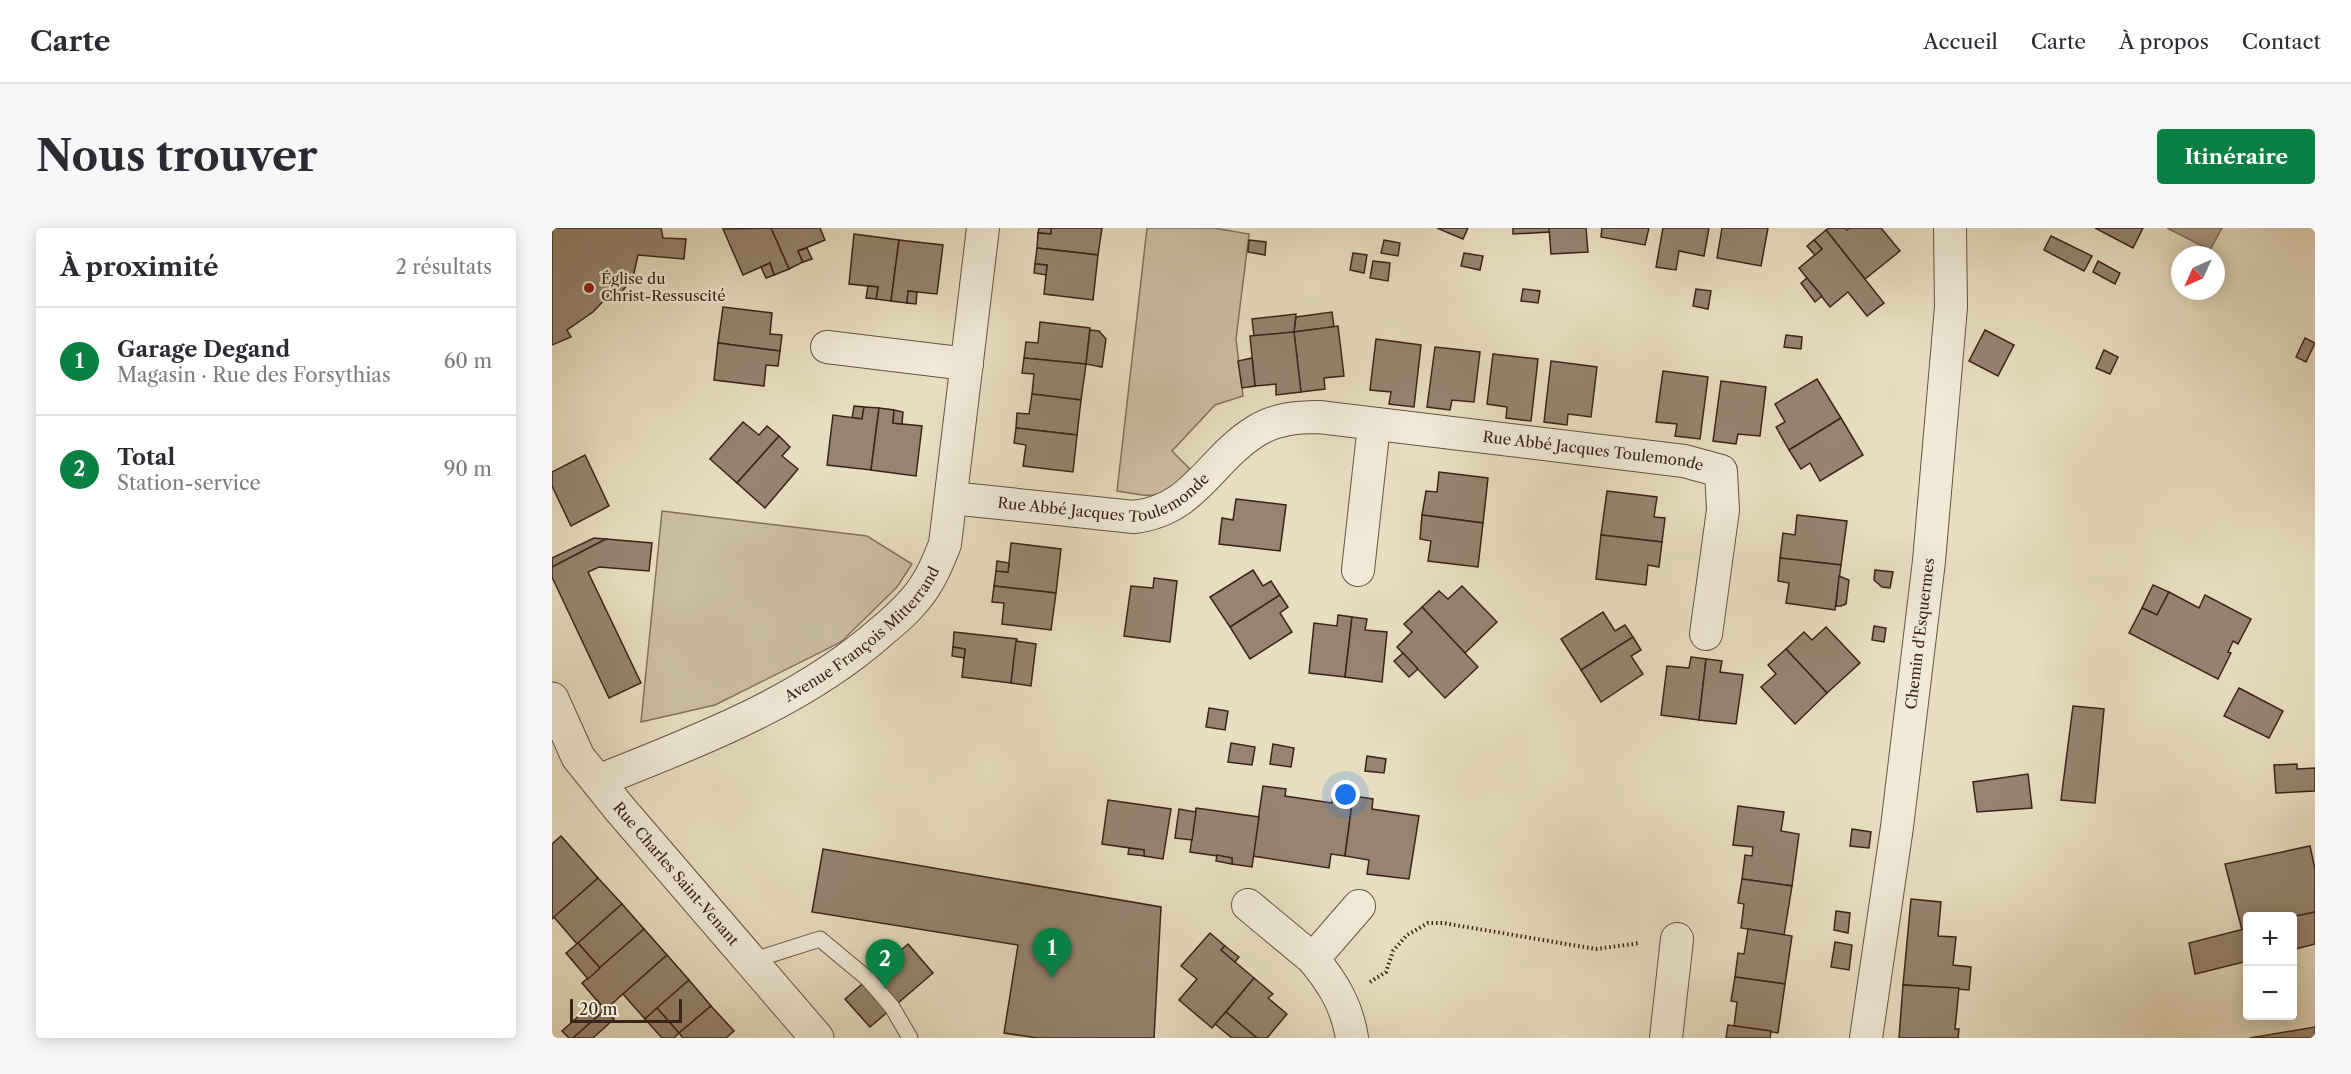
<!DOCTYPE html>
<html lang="fr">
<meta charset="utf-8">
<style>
:root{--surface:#fff;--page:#f7f7f7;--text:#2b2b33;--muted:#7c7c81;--line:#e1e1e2;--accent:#0b8043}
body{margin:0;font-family:"Libre Caslon Text",serif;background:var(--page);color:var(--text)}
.controls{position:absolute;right:18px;bottom:18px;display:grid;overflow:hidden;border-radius:6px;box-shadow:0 3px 15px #0003}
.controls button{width:54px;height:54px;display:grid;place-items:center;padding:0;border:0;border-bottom:2px solid var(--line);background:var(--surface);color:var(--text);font:30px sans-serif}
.compass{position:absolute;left:1619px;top:18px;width:54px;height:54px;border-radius:50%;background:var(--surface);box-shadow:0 3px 15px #0003;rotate:225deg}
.scale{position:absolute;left:18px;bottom:15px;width:112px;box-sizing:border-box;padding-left:6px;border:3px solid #3c2319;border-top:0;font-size:16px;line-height:21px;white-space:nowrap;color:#3c2319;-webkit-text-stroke:4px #efe9d6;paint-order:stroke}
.you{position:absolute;left:794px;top:567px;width:21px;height:21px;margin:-15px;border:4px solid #fff;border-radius:50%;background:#1a73e8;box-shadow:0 0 0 9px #1a73e833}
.badge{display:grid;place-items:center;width:39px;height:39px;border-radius:50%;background:var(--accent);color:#fff;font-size:20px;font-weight:700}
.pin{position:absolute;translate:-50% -50px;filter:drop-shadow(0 2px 3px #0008)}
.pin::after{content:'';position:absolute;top:32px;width:21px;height:18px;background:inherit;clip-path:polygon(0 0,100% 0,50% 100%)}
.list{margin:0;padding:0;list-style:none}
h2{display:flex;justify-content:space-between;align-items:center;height:78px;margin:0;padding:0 24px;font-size:26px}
h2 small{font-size:20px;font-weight:400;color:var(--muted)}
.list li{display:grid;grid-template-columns:39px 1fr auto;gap:18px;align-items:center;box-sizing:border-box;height:108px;padding:0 24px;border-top:2px solid var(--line)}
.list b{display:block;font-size:22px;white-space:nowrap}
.list p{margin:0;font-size:20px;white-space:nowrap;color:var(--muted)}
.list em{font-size:20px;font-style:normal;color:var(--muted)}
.map{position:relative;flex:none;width:1763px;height:810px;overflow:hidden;border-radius:6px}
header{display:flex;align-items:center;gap:36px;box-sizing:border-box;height:84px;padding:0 30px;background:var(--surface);border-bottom:2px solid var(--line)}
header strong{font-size:28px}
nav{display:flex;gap:33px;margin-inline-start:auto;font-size:21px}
.intro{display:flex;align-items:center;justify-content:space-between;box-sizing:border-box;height:144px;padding:0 36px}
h1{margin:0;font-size:42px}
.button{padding:15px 27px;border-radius:6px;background:var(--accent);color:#fff;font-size:21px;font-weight:700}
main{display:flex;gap:36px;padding:0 36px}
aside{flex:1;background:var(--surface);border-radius:6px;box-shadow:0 3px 15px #0003}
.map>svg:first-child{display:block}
</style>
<header>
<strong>Carte</strong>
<nav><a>Accueil</a><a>Carte</a><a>À propos</a><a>Contact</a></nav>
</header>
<div class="intro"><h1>Nous trouver</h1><a class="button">Itinéraire</a></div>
<main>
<aside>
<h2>À proximité<small>2 résultats</small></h2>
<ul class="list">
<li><span class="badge">1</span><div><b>Garage Degand</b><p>Magasin · Rue des Forsythias</p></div><em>60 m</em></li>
<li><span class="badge">2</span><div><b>Total</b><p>Station-service</p></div><em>90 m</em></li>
</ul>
</aside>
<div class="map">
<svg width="1763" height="810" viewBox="0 0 1763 810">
<rect width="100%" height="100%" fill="#e7ddc0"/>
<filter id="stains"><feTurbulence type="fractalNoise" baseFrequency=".00333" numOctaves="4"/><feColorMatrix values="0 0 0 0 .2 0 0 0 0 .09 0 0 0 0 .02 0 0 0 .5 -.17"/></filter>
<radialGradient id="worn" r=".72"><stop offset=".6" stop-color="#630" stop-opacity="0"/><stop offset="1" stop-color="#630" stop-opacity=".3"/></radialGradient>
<g fill="#cabda4" stroke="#83705e" stroke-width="1.5">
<path d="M595,0H662L697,6L684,111L691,168L663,177L620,223L638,241C609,272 604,270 565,263Z"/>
<path d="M110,283L315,308L360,336L345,359L289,414L163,477L89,494Z"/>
</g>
<path fill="#ad9e87" stroke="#806d5b" stroke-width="1.5" d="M1615,0H1670L1658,22Z"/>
<g fill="#958470" stroke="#3c2319" stroke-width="1.5">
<path d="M0,0H109L111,10L134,11L132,31L86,27L82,45L69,66L62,62L41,84L15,102L19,109L0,117Z"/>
<path d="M219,0H268L273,12L246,23L251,34L237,41Z"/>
<path d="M219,0L237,41L222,47L218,35L191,47L171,1Z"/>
<path d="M487,0H499V6L486,5Z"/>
<path d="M499,0H550L546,27L485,20L486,5L499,6Z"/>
<path d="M885,0H916L911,11Z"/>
<path d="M961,0H997L998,4L961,6Z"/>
<path d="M997,0H1034L1036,24L999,26Z"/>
<path d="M1050,0H1097L1093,17L1049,9Z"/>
<path d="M1111,0H1157L1152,28L1127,23L1124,42L1104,39Z"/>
<path d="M1170,0H1216L1209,38L1165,30Z"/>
<path d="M1277,0H1293L1295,2L1297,0H1329L1348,23L1313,51L1274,2Z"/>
<path d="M1543,0H1591L1581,20Z"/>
<path d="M1274,2L1332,75L1315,88L1296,64L1278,79L1247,40L1270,21L1262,12Z"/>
<path d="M302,6L347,12L339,73L324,71L326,59L297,56Z"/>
<path d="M1499,8L1540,28L1532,43L1492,22Z"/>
<path d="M347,12L391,17L385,66L356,63L355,75L339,73Z"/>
<path d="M697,12L714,14L713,27L696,24Z"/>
<path d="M832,12L848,15L846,28L829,25Z"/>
<path d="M1262,12L1270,21L1263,27L1255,18Z"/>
<path d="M255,20L260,31L251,34L246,23Z"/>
<path d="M485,20L546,27L541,72L492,66L495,37L483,36Z"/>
<path d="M801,25L815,27L812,45L798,42Z"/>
<path d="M912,25L931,28L928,42L909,38Z"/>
<path d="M821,33L838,35L836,53L818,50Z"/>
<path d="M1546,33L1568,45L1563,56L1541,44Z"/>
<path d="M218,35L222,47L214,50L209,39Z"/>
<path d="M483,36L495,37L494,47L482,45Z"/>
<path d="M1255,50L1270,68L1263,74L1249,55Z"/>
<path d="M316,58L326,59L324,71L314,70Z"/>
<path d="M971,61L988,63L986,75L969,73Z"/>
<path d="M1144,61L1159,63L1156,81L1141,78Z"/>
<path d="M356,63L365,64L364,76L355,75Z"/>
<path d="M171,79L220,85L218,106L230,107L228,123L166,115Z"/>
<path d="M780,84L782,99L742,104L744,89Z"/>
<path d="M744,86L742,104L702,108L700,91Z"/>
<path d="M488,94L538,100L534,136L472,130L474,114L486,115Z"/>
<path d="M786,98L792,148L772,150L773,161L749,164L742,104Z"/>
<path d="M538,102L547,103L554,111L550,139L534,136Z"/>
<path d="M1433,102L1462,117L1446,148L1417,133Z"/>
<path d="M742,104L749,164L724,167V156L703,158L698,108Z"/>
<path d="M1234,107L1250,109L1249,121L1232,119Z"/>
<path d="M1753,110L1763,115L1754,134L1744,129Z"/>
<path d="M824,111L869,117L862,179L837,176L839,164L818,162Z"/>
<path d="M166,115L228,123L226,138L214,137L212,158L162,152Z"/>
<path d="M883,119L928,124L922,174L900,172L898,182L875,179Z"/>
<path d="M1552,122L1566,129L1558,146L1544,140Z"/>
<path d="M941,126L986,131L979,193L954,190L955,179L935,176Z"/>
<path d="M472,130L534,136L529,172L480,166L482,146L470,145Z"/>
<path d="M700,130L703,158L690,160L686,133Z"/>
<path d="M999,133L1045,139L1039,189L1016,186L1015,197L992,194Z"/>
<path d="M1111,143L1156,149L1148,211L1123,208L1125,196L1104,194Z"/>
<path d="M1265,151L1289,190L1237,222L1224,199L1233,194L1223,176Z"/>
<path d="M1169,153L1214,159L1208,208L1186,206L1184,216L1161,213Z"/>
<path d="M480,166L529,172L525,207L464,200L465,185L477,186Z"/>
<path d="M302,178L312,179L310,191L300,190Z"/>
<path d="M312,179L327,180L319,242L275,237L281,187L310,191Z"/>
<path d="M327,180L342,182L341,195L370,198L364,248L319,242Z"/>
<path d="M342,182L351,184L350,196L341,195Z"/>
<path d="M1289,190L1311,227L1268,253L1258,235L1249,241L1237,222Z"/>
<path d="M191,194L207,207L215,198L227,208L185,255L158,231Z"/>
<path d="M464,200L525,207L521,244L471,238L474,217L462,215Z"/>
<path d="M227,208L238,219L230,228L246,241L213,280L185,255Z"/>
<path d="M33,227L57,278L19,298L0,258V244Z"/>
<path d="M887,244L936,250L931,295L870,287L874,263L885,264Z"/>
<path d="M1055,263L1105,269L1102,289L1113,290L1110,314L1049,307Z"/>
<path d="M684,271L734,277L728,323L667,316L670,290L681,292Z"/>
<path d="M870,287L931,295L926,339L876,333L879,313L868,311Z"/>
<path d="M1245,287L1295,293L1289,337L1228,330L1231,305L1243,307Z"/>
<path d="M1049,307L1110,314L1107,339L1096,337L1094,357L1044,351Z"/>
<path d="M42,310L54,311L0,339V330Z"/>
<path d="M54,311L100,315L97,343L47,339L36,344L89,455L57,470L0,349V339Z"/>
<path d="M459,315L509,321L504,365L442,358L444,343L456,344Z"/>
<path d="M1228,330L1289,337L1283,382L1234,375L1237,355L1226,353Z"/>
<path d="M445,333L457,335L456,344L444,343Z"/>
<path d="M701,342L711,358L719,353L728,367L678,399L658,369Z"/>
<path d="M1323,342L1341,344L1338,360L1330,359L1322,352Z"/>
<path d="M1287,348L1297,352L1294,376L1289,378H1284Z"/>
<path d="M602,350L625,353L618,414L572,408L579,358L601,360Z"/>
<path d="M1601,357L1617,364L1605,387L1590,380Z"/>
<path d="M442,358L504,365L499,402L450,396L452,375L440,374Z"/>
<path d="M910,358L945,394L913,425L870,379L887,363L896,371Z"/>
<path d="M1617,364L1647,380L1653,367L1699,391L1686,416L1681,413L1676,424L1679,425L1666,451L1577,405L1590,380L1605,387Z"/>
<path d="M728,367L736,379L728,385L740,404L698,431L678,399Z"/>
<path d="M870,379L926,439L893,470L845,419L860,404L852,396Z"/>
<path d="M1051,384L1063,403L1073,397L1081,409L1029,442L1009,411Z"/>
<path d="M786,387L800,389L793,449L757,445L762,395L785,398Z"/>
<path d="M800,389L815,391L813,402L835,404L830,454L793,449Z"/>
<path d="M1322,398L1334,400L1332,414L1320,412Z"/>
<path d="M1274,399L1308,435L1275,465L1234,421L1252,404L1260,412Z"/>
<path d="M402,404L465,411L459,455L410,449L413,421L401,419Z"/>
<path d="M1081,409L1089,422L1079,428L1091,446L1049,474L1029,442Z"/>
<path d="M464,413L484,416L479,458L459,455Z"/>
<path d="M401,419L413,421L412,430L400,428Z"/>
<path d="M1234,421L1275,465L1243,496L1209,459L1224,446L1216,437Z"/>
<path d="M851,425L866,441L857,449L842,433Z"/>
<path d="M1139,429L1154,431L1147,492L1109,487L1115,438L1137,440Z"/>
<path d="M1154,431L1170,433L1168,444L1191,447L1184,496L1147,492Z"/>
<path d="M1687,460L1731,483L1717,510L1672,488Z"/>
<path d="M1521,478L1552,481L1543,575L1509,572Z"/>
<path d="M657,480L676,483L673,502L654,499Z"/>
<path d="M679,515L703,519L700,537L676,534Z"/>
<path d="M721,516L742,520L739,539L718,536Z"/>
<path d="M815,528L834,531L832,545L813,543Z"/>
<path d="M1745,536V541L1763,540V563L1724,565L1722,537Z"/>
<path d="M1476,546L1480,580L1425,584L1421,554Z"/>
<path d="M711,558L734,561L733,568L780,575L781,565L801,568L793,628L779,626L777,640L701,628Z"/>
<path d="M801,568L821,571L820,581L867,588L857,651L815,646L817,632L793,628Z"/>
<path d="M556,572L619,581L611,631L592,628V622L550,616Z"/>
<path d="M1186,578L1232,584L1229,603L1247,606L1240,658L1190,651L1193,627L1200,628L1201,619L1181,617Z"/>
<path d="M644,580L707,589L700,639L680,636V630L638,624Z"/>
<path d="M627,581L644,584L640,612L623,610Z"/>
<path d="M1300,601L1319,604L1317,620L1298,618Z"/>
<path d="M9,608L46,650L0,691V616Z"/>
<path d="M1758,618L1763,641V684L1740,689L1696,688V700L1690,702L1673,636Z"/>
<path d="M577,620L592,622V628L576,626Z"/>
<path d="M271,621L609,679L602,810H485L452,805L466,717L260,684Z"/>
<path d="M665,627L680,630V636L664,633Z"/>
<path d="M46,650L70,676L25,716L2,689Z"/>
<path d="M1190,651L1240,658L1232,707L1189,700L1192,676L1186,675Z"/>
<path d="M1359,671L1389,674L1386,708L1404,709L1401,737L1419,739L1417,762L1351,757Z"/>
<path d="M70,676L92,701L48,740L26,715Z"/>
<path d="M1284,683L1298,685L1296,705L1282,702Z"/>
<path d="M1763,684V716L1740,722V689Z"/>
<path d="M1696,700V733L1643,746L1637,715Z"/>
<path d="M92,701L115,727L53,782L30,755Z"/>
<path d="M1196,701L1240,708L1233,756L1183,749L1186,725L1192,726Z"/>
<path d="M658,705L673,718L669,722L702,750L660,800L627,772L645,751L629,738Z"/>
<path d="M1283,714L1300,717L1297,742L1279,739Z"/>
<path d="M26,715L48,740L36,751L14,725Z"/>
<path d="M356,716L381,745L318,799L293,771Z"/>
<path d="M673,718L687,729L683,734L669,722Z"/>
<path d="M115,727L137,752L93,791L71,766Z"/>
<path d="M1183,749L1233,756L1226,805L1182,798L1185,774L1179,773Z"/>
<path d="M702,750L721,766L716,770L735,786L715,810H705L674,784Z"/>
<path d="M137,752L159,778L127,805L105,780Z"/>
<path d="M1351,757L1407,760L1403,801H1407L1406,810H1347Z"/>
<path d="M45,772L53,782L21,810H17L10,803Z"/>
<path d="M159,778L182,803L174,810H131L127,805Z"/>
<path d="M105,780L127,805L122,810H110L93,791Z"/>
<path d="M53,782L62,791L41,810H21Z"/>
<path d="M674,784L705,810H680L663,796Z"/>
<path d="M1176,797L1219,803L1218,810H1174Z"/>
<path d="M1763,799V810H1698Z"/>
</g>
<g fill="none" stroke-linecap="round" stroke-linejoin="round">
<defs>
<path id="service" d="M199,733L268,711L316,751L340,779L358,810"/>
<g id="minor">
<path d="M275,119L415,136"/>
<path id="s1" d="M399,270L582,289C643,282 657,232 704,203C723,191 745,189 767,189L1132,233L1169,243L1171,282L1154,406"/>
<path d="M806,342L822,197"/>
<path id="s2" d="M46,553C145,513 249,475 330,403C347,389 365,373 376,353C383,342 388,329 393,316L431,0"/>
<path d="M696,677L761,731"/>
<path d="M800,810C795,778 781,755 761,731L807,678"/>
<path d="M1114,810L1125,711"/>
<path id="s3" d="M1314,810L1345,599L1377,333L1399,79L1398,0"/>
</g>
<g id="tertiary">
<path id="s4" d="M0,471L26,529L67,580L265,810"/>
</g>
</defs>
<use href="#service" stroke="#675243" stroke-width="17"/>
<use href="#minor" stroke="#675243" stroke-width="34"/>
<use href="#tertiary" stroke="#675243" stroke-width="35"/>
<path stroke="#3c2319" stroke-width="4" stroke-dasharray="1.5 3" stroke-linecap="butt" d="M818,754L834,744L841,723L855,707L876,695H891L1044,721L1088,715"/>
<use href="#service" stroke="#efe9d6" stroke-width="15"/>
<use href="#minor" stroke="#efe9d6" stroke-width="32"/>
<use href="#tertiary" stroke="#efe9d6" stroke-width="33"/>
</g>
<circle fill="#8f2418" stroke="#efe9d6" stroke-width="2" cx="37" cy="60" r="6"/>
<g text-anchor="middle" stroke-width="5" stroke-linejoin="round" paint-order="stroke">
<g font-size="15" fill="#3c2319" stroke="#efe9d6" text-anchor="start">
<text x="49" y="56">Église du<tspan x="49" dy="17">Christ-Ressuscité</tspan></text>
</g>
<g font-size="15" fill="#3c2319" stroke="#efe9d6">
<text dy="5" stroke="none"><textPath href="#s1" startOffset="678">Rue Abbé Jacques Toulemonde</textPath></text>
<text dy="5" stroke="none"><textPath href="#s1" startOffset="158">Rue Abbé Jacques Toulemonde</textPath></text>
<text dy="5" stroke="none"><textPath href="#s2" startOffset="306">Avenue François Mitterrand</textPath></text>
<text dy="5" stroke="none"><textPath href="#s3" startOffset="408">Chemin d'Esquermes</textPath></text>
<text dy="5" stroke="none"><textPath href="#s4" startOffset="216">Rue Charles Saint-Venant</textPath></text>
</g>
</g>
<rect width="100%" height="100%" filter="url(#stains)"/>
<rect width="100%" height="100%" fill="url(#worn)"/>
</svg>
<div class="controls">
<button>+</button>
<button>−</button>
</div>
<svg class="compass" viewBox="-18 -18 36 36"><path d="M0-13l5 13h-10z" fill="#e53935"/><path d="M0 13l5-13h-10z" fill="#7c7c81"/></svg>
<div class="scale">20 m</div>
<div class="you"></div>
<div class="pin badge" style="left:500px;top:750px">1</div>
<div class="pin badge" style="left:333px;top:761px">2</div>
</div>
</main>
